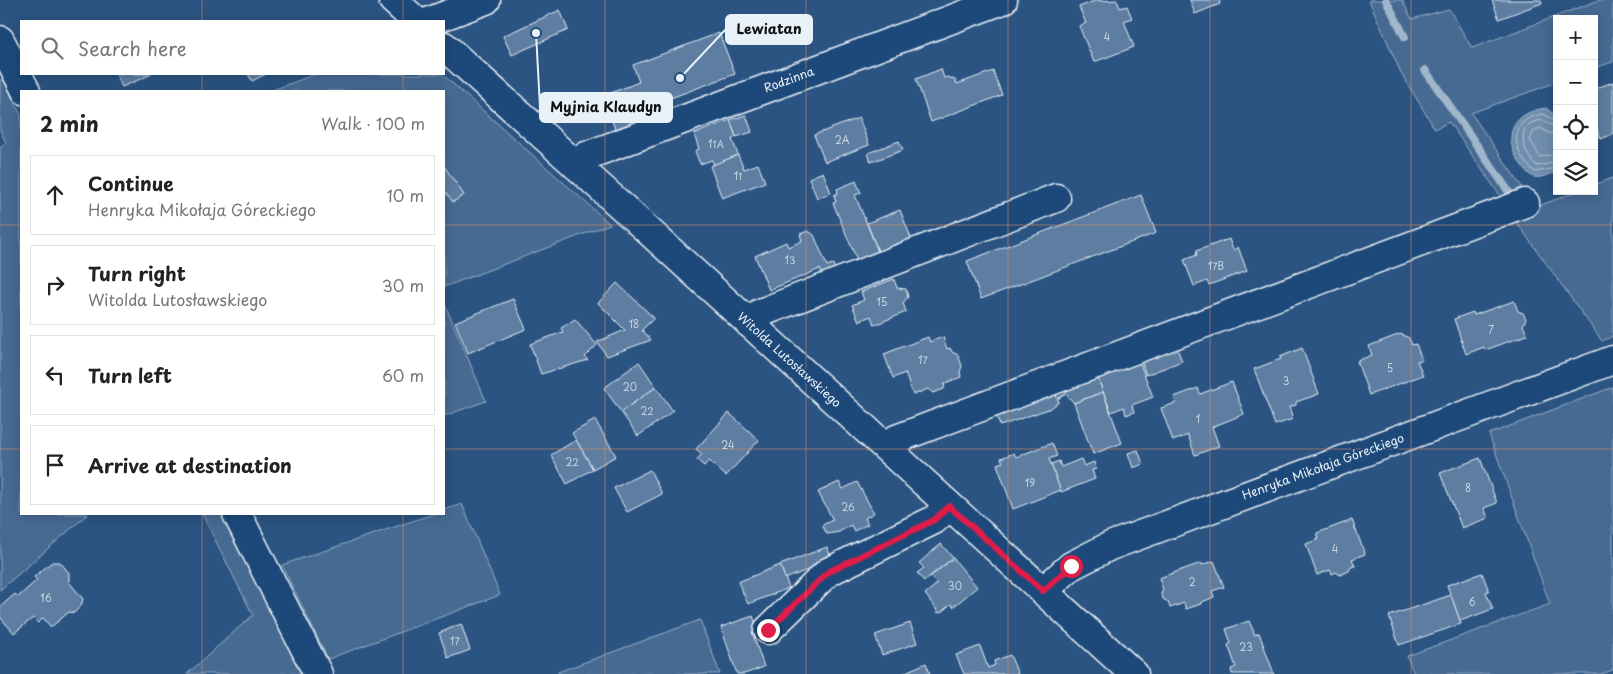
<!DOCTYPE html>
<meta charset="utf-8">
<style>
:root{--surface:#fff;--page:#f6f6f6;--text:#222;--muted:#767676;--line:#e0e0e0}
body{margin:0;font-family:"Playpen Sans",sans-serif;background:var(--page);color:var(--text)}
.controls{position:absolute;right:15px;top:15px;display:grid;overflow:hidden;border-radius:0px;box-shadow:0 2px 12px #0003}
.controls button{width:45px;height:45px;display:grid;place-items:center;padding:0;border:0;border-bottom:1px solid var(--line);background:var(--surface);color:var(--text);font:25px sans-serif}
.stop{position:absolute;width:15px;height:15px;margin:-11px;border:4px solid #e11d48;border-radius:50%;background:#fff}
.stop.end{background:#e11d48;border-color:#fff;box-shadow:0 1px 5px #0008}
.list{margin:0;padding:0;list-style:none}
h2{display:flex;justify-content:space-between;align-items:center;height:65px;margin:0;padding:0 20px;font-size:21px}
h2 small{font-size:16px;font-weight:400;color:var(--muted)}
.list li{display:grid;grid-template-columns:32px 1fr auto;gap:15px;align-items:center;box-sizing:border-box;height:80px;margin:0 10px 10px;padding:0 10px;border:1px solid var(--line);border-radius:0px}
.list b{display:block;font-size:19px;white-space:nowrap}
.list p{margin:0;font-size:16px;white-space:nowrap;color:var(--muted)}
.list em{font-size:16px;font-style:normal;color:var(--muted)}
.icon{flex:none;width:28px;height:28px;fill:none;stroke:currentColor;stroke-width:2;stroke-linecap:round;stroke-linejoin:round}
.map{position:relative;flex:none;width:1613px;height:674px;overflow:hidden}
.search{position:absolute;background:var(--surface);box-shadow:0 2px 12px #0003;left:20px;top:20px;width:425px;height:55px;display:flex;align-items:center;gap:12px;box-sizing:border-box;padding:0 18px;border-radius:0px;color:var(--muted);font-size:19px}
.panel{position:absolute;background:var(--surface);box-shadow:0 2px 12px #0003;left:20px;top:90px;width:425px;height:425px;border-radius:0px}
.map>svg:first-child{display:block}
</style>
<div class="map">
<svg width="1613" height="674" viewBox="0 0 1613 674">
<rect width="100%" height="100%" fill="#2b5482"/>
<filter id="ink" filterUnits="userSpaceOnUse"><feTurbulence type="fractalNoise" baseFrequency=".02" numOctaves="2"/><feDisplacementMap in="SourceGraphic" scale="10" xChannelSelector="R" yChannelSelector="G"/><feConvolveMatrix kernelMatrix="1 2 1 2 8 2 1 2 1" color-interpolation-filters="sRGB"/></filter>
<g filter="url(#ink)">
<g fill="#476b93" stroke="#98aec6">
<path d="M1369,0H1402L1412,19L1449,9L1472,48L1599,0H1613V62L1594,68V19H1557V82L1471,113L1522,187L1503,200L1449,122L1435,129L1401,73Z"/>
<path d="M316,74H442L610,224L444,287V91H270Z"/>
<path d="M3,78L21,115V514H88L0,590V148L6,143L0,130V80Z"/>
<path d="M1613,178V336L1602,341L1512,216L1578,191H1594V185Z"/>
<path d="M444,302L486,401L444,416Z"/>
<path d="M1613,387V670L1601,674H1414L1407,656L1550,604L1489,434Z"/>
<path d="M462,504L500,595L328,659L282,565L433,514H444V510Z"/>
<path d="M202,514H223L269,605L301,674H187L253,615Z"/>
<path d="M700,620L720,674H559L558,672Z"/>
</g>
<path fill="#708ead" stroke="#a0b6cb" d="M1546,108L1557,117V172C1550,174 1540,179 1534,177C1528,175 1524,168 1520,163C1501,136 1513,112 1546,108Z"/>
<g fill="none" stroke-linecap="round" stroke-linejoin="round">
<g stroke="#b8c9da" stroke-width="1">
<path d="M1557,120L1552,119L1544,114C1507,118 1511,153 1535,172L1557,168"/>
<path d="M1557,126L1551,125L1543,120C1514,122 1521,151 1537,166L1557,162"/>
<path d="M1557,134L1549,133L1540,128L1533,132L1530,140L1540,157L1557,154"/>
</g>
<g stroke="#a0b6cb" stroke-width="8">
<path d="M1386,0L1405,37"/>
<path d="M1425,70L1511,195"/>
</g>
</g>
<g fill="#5d7da1" stroke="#e8f1f8">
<path d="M1097,0L1100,1L1117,0L1120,8L1127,6L1132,18L1124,21L1134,47L1094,62L1079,26L1086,23L1079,7Z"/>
<path d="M1190,0H1219L1220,4L1195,14Z"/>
<path d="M1492,0H1541L1542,3L1499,19Z"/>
<path d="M560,10L568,30L512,55L503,36Z"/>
<path d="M719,33L735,74L649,106L652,116L615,129L603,96L639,82L633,65Z"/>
<path d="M941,69L944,78L948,77L955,80L957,84L993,71L1002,95L931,122L916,79Z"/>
<path d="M116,74H152L122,87Z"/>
<path d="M248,74H266L252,81Z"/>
<path d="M1613,82V134L1601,139L1594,121V89Z"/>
<path d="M746,115L752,132L736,137L730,120Z"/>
<path d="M859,118L869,145L825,162L814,135Z"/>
<path d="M730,120L736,137L732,139L738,155L714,165L712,160L700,164L695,151L699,149L694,134Z"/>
<path d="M899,141L903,150L871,162L868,153Z"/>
<path d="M738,155L744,169L758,164L765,182L722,198L710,166Z"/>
<path d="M444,166L464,195L453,202L444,190Z"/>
<path d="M823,172L831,193L817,198L809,178Z"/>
<path d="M856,181L861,193L855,195L880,256L859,265L833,203L836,202L834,195L838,193L837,189Z"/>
<path d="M1141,195L1156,233L981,299L967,261Z"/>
<path d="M900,210L913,243L880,256L867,223Z"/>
<path d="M808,231L814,235L827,266L833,264L836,273L823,278L820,269L769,290L755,256L786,242L788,247L802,241L800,234Z"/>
<path d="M1229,239L1233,250L1238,247L1247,271L1209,285L1207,281L1194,286L1184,260L1197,255L1196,251Z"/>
<path d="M894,279L897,288L906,289L908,297L903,303L906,312L874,325L871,316L859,321L852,305L864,300L861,292Z"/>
<path d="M617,283L654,318L642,330L651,340L607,356L597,342L625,330L598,303Z"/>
<path d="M513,299L526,329L468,353L455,322Z"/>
<path d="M1514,301L1518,311L1523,313L1526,319L1523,325L1527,335L1485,350L1484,347L1466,354L1454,319L1473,312L1474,315Z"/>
<path d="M575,319L597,345L585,357L588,360L541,374L530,344L563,332L561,328Z"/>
<path d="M1400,334L1409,338L1412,345L1416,344L1422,360L1417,361L1423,375L1369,395L1357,361L1372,355L1369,346Z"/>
<path d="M928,337L930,342L943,337L947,349L950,348L952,352L958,355L962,366L960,372L961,377L945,383L944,389L933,393L928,389L913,395L905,373L893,378L884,354Z"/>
<path d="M1175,344L1182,361L1146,375L1140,358Z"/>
<path d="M1302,348L1319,394L1296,402V405L1289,407L1293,419L1275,425L1254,369L1281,359L1280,357Z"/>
<path d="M1139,361L1153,397L1132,405L1134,412L1126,415L1124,407L1111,412L1097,376Z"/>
<path d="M639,362L656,387L621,412L604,388Z"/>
<path d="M1097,376L1103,392L1074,403L1066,394L1057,399L1054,391Z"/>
<path d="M1232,382L1244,414L1212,427L1219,446L1195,455L1188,435L1173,441L1161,408L1176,403L1174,397L1198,388L1200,394Z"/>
<path d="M656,387L673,411L638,436L621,412Z"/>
<path d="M1054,391L1059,402L1051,408L1000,426L996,414Z"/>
<path d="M1103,392L1122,443L1093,454L1074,403Z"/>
<path d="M729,413L759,440L726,476L709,461L704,466L697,460L702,454L696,449Z"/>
<path d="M595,420L616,456L593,469L572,433Z"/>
<path d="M576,440L593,469L567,484L551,455Z"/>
<path d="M1052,443L1057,456L1049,459L1061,490L1013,509L997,464L1003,462L1001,458L1014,453L1016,457Z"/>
<path d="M1138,450L1143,464L1133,468L1128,453Z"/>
<path d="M1480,458L1497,503L1484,508L1488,518L1462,528L1440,473Z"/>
<path d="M1081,459L1084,466L1094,462L1096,469L1092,470L1095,479L1061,492L1051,464L1059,461L1061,467Z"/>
<path d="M650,470L662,494L627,512L614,488Z"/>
<path d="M839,482L843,489L857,482L874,513L865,518L868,524L854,531L851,525L839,532L827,534L822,525L833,520L818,492Z"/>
<path d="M1352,520L1365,554L1352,559L1355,566L1351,567L1349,571L1340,575L1336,572L1332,574L1330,570L1317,575L1306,544L1319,539L1317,533Z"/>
<path d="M941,544L953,558L924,581L917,573L924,568L919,563Z"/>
<path d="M827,547L832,560L785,579L780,565Z"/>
<path d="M953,558L977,587L953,607L951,604L940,613L939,612L938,613L936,611L937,610L925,594L937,584L930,577Z"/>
<path d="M1214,561L1224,587L1212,591L1214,597L1200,603L1201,604L1186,609L1184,603L1170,608L1168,602L1163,599L1161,594L1163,589L1159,578L1201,563L1202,565Z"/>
<path d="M52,562H60L69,573V582L83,599L81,606L74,613L69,612L51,627L43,618L38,623L33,618L14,633L0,617V607L15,594L18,597L37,580L34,577Z"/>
<path d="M780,565L789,588L748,604L738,582Z"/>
<path d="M1482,573L1489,591L1486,592L1493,609L1460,621L1447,585Z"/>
<path d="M1451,595L1461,624L1399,645L1389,616Z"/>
<path d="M753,616L758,630L752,632L764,667L744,674H737L721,627Z"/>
<path d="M1249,621L1255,635L1259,633L1274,674H1232L1231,669L1236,667L1228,645L1231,643L1226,629Z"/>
<path d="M910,623L917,643L882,655L875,635Z"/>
<path d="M461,624L470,650L448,658L439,633Z"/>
<path d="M980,646L988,668L995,665L994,661L1010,655L1018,674H964L956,655Z"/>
<path d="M926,663L930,674H901Z"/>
</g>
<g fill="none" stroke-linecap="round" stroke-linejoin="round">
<defs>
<g id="minor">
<path d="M393,0L416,21"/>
<path d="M430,21L486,0"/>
<path d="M0,40L26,91"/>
<path d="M444,46L619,204L1134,674"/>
<path d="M577,166L586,156L1003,0"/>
<path d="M749,323L760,313L1056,198"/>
<path d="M887,448L896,439L1525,203"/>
<path d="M237,514L318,674"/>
<path d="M1043,591L1071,566L1110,546L1613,360"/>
<path d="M768,630L828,572L934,520L949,506"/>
</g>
</defs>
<use href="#minor" stroke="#e8f1f8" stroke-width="31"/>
<use href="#minor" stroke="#1f4a7a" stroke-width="28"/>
</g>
</g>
<g fill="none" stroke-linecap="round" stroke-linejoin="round" filter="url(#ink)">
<path stroke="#e11d48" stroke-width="6" d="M768,630L828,572L934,520L949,506L1043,591L1071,566"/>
</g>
<path fill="none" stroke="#e88e5f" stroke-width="1" stroke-opacity="0.55" d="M202,0V21M403,0V21M605,0V674M806,0V674M1008,0V674M1210,0V674M1411,0V674M202,74V91M403,74V91M0,225H21M444,225H1613M0,449H21M444,449H1613M202,514V674M403,514V674"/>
<g text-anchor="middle" stroke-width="4" stroke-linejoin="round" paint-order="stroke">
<g font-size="10" fill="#c5d4e2">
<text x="1107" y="41">4</text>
<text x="842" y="144">2A</text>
<text x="716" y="148">11A</text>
<text x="738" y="180">11</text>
<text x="790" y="264">13</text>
<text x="1216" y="270">17B</text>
<text x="882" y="306">15</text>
<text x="634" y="328">18</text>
<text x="1491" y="334">7</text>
<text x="923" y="364">17</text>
<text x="1390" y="372">5</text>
<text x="1286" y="385">3</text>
<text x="630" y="391">20</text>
<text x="647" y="415">22</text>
<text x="1198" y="423">1</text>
<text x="728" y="449">24</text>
<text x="572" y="466">22</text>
<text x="1030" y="487">19</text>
<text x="1468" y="492">8</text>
<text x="848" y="511">26</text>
<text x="1335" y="553">4</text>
<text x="1192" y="586">2</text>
<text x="955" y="590">30</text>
<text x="46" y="602">16</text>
<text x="1472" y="606">6</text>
<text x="455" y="645">17</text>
<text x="1246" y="651">23</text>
</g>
<g font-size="12" fill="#e8f1f8" stroke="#1f4a7a">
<text transform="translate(789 80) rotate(-20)" y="4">Rodzinna</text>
<text transform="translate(789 360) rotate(42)" y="4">Witolda Lutosławskiego</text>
<text transform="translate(1323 467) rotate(-20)" y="4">Henryka Mikołaja Góreckiego</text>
</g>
</g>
<path fill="none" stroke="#e8f1f8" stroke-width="2" d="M680 78L726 29M536 33L540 107"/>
<g fill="#e8f1f8" stroke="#1f4a7a" stroke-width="2">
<circle cx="680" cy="78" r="5"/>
<circle cx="536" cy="33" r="5"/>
</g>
<g fill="#e8f1f8" stroke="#e8f1f8" stroke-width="2">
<rect x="726" y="15" width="86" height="29" rx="5"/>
<rect x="540" y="93" width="132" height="29" rx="5"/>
</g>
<g font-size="14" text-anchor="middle" font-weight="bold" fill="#111">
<text x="769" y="34">Lewiatan</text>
<text x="606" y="112">Myjnia Klaudyn</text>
</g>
</svg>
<div class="controls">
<button>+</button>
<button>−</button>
<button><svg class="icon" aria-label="locate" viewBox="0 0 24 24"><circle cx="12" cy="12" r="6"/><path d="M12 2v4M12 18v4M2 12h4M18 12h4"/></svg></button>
<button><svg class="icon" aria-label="layers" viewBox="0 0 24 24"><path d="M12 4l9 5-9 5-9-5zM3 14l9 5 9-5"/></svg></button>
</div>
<div class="stop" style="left:1071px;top:566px"></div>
<div class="stop end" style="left:768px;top:630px"></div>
<div class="search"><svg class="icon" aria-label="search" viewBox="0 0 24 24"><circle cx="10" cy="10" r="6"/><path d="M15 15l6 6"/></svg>Search here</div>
<section class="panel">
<h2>2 min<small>Walk · 100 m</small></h2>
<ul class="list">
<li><svg class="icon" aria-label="ahead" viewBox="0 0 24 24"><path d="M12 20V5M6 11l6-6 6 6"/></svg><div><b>Continue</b><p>Henryka Mikołaja Góreckiego</p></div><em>10 m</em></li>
<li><svg class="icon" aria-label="right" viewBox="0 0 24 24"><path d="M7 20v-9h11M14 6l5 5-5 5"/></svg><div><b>Turn right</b><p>Witolda Lutosławskiego</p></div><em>30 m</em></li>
<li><svg class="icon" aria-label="left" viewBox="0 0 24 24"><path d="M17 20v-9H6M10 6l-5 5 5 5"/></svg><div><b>Turn left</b></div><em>60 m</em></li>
<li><svg class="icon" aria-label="arrive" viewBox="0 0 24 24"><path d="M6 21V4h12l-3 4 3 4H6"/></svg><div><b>Arrive at destination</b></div></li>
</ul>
</section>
</div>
